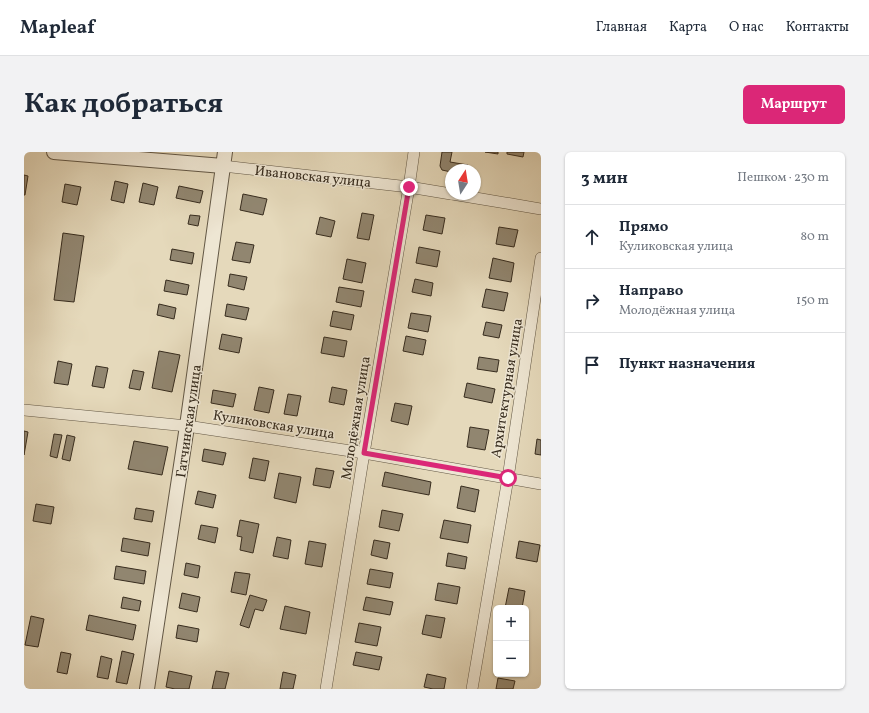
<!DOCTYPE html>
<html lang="ru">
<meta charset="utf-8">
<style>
:root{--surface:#fff;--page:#f2f2f3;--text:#1f2937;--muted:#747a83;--line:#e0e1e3;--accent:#db2777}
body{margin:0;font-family:Vollkorn,serif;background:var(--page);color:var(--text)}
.controls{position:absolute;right:12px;bottom:12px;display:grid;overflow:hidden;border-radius:6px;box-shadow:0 1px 3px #0004}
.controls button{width:36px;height:36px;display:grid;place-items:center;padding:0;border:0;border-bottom:1px solid var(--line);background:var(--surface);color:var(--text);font:20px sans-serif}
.compass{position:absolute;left:421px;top:12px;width:36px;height:36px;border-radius:50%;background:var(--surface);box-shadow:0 1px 3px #0004;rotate:12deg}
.stop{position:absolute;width:12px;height:12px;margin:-9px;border:3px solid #db2777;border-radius:50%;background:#fff}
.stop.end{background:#db2777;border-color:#fff;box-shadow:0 1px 4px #0008}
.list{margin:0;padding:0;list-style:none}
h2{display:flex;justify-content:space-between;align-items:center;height:52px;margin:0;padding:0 16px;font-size:17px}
h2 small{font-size:13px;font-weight:400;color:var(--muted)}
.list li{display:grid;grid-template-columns:26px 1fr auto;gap:12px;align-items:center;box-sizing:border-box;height:64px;padding:0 16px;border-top:1px solid var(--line)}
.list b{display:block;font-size:15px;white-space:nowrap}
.list p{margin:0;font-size:13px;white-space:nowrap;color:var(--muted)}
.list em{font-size:13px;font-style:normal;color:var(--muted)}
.icon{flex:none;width:22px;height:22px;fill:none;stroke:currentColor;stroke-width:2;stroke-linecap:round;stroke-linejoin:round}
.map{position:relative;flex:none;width:517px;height:537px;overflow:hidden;border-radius:6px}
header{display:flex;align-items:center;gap:24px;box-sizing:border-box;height:56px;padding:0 20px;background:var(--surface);border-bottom:1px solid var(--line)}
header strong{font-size:19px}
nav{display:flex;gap:22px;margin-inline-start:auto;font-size:14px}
.intro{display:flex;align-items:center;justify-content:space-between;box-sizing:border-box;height:96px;padding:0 24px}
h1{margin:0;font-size:28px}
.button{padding:10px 18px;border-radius:6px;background:var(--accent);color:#fff;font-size:14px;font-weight:700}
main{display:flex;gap:24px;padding:0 24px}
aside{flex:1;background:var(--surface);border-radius:6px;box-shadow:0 1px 3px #0004}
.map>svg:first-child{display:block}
</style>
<header>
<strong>Mapleaf</strong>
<nav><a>Главная</a><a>Карта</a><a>О нас</a><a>Контакты</a></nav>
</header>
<div class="intro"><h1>Как добраться</h1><a class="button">Маршрут</a></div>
<main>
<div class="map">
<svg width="517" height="537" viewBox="0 0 517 537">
<rect width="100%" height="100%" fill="#e5d9bb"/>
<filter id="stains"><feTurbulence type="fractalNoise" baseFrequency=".005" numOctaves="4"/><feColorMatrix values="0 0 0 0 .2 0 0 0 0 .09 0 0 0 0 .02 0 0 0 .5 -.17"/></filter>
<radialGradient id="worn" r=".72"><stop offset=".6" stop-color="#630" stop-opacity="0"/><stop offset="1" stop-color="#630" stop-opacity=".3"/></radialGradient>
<g fill="#918670" stroke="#372c1e">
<path d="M418,0H428L426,10L444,13L443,18H427V20L418,18L416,14Z"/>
<path d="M461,0H474V2Z"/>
<path d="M483,0H500L499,5L483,2Z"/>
<path d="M0,23L4,24L1,43H0Z"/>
<path d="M91,29L104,32L100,51L87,48Z"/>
<path d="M119,31L134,35L130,53L115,50Z"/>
<path d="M41,32L57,35L53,53L38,50Z"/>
<path d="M155,34L179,39L176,51L152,46Z"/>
<path d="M219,42L243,47L239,63L216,58Z"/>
<path d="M338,61L350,63L345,88L333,86Z"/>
<path d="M166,63L176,64L174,74L164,72Z"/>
<path d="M402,63L421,66L418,82L399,78Z"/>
<path d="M296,65L311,69L307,85L292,82Z"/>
<path d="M475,75L494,78L490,95L472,92Z"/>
<path d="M39,81L60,84L50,150L30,148Z"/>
<path d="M212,90L230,93L226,111L208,108Z"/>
<path d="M395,95L416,99L413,115L392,111Z"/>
<path d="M148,97L170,101L168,112L146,108Z"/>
<path d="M469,106L490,111L487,130L465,126Z"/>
<path d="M323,107L342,111L338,131L319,127Z"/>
<path d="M206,122L223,125L220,138L204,134Z"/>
<path d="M391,127L409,131L407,144L388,140Z"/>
<path d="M142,128L165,133L163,143L140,139Z"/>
<path d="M315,135L340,139L337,155L312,150Z"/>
<path d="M462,137L484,141L480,159L458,155Z"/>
<path d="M135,152L152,156L150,167L133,163Z"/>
<path d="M203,152L225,156L222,168L201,164Z"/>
<path d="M309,159L330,163L327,178L306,174Z"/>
<path d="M387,161L407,164L404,180L384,176Z"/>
<path d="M462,170L478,173L475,186L459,183Z"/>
<path d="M198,182L218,186L215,201L195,197Z"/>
<path d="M382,184L402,188L399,203L379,199Z"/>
<path d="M300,185L323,189L320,205L297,201Z"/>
<path d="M135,199L156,203L148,240L128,236Z"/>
<path d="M455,205L475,208L473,220L453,217Z"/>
<path d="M34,209L48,212L44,233L30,231Z"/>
<path d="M72,214L84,216L80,236L68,234Z"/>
<path d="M109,218L120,220L116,238L105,236Z"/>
<path d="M443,231L471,237L468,251L440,245Z"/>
<path d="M235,235L250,238L245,261L230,258Z"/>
<path d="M308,235L323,238L320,253L305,250Z"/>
<path d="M189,238L212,242L209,255L187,251Z"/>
<path d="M264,242L277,244L273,264L260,262Z"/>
<path d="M371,251L388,254L384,273L367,269Z"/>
<path d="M446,275L465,278L461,298L443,295Z"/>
<path d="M0,279L4,280L0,303Z"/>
<path d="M30,282L38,283L33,306L26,304Z"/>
<path d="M43,283L51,285L46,309L38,307Z"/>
<path d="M513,287L517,288V303L511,302Z"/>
<path d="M110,289L144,295L138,323L104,317Z"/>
<path d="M180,297L202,301L199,313L178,309Z"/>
<path d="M229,306L245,309L241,329L225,326Z"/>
<path d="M292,316L310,319L306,336L289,333Z"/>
<path d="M361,320L407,330L405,343L358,334Z"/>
<path d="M255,321L277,325L272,351L250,346Z"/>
<path d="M437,334L455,338L451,360L433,356Z"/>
<path d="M174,339L192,343L189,356L171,352Z"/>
<path d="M12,352L30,355L27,372L9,369Z"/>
<path d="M112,356L130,359L128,370L110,367Z"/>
<path d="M358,358L379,362L375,379L355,375Z"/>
<path d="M216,368L235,372L229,401L216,398L218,385L213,384Z"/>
<path d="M420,368L447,373L444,391L416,386Z"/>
<path d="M177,373L194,376L191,391L174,387Z"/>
<path d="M253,385L267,388L264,407L249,404Z"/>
<path d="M99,386L126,391L124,404L97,399Z"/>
<path d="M350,388L366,391L363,407L347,403Z"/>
<path d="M285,389L302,392L298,415L281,412Z"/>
<path d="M495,389L516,393L513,410L492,406Z"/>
<path d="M424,401L443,405L441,417L422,414Z"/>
<path d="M162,411L176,414L174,426L160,423Z"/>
<path d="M92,414L122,419L120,432L90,427Z"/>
<path d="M346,417L369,421L366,436L343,432Z"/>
<path d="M211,420L226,422L222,443L207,440Z"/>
<path d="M414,431L436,435L433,452L411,448Z"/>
<path d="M485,436L501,439L498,456H481Z"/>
<path d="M158,441L176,445L173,460L155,456Z"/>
<path d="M226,443L243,448L239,459L231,457L225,476L216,473Z"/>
<path d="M99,445L117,449L115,459L97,456Z"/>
<path d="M342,445L369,450L366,463L339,458Z"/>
<path d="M261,454L286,460L282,482L256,477Z"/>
<path d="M65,463L112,473L109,488L62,478Z"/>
<path d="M402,463L421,466L417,486L398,482Z"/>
<path d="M7,464L20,467L14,495L1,493Z"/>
<path d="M335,471L357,475L353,494L331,490Z"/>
<path d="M154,473L175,477L173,490L152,486Z"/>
<path d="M98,499L110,502L103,532L92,530Z"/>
<path d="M37,500L47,502L43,522L33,520Z"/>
<path d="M332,500L358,505L355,518L329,513Z"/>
<path d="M77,504L88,507L84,527L73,525Z"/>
<path d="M145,519L168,524L165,537H151L142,535Z"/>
<path d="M192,519L205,521L201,537H188Z"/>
<path d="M259,520L272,523L269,537H256Z"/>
<path d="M403,522L422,526L420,537H409L400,535Z"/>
<path d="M474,526L491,529L489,537H472Z"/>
</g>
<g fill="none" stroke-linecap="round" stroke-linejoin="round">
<defs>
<g id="minor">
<path d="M199,14L385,35L427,42"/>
<path d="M428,42L517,57"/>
<path d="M0,258L163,274L340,301L517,332"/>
<path d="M302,537L340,301L385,35L390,0"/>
<path d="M448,537L484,326L517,106"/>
</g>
<g id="tertiary">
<path d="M30,0L199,14"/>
<path d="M123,537L163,274L201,0"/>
</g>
</defs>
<use href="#minor" stroke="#625745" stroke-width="12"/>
<use href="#tertiary" stroke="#625745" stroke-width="16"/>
<use href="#minor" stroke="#eee6d3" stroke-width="11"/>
<use href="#tertiary" stroke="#eee6d3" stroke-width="14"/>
</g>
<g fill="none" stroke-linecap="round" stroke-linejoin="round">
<path stroke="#db2777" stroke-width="5" d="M385,35L340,301L484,326"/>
</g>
<g text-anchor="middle" stroke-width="3" stroke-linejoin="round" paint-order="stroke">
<g font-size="14" fill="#372c1e" stroke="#eee6d3">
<text transform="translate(289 24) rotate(6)" y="5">Ивановская улица</text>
<text transform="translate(482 236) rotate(-81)" y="5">Архитектурная улица</text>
<text transform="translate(331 266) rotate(-81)" y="5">Молодёжная улица</text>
<text transform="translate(164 269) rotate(-82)" y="5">Гатчинская улица</text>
<text transform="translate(250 272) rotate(9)" y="5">Куликовская улица</text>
</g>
</g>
<rect width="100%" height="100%" filter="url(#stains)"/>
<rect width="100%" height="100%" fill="url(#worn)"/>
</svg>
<div class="controls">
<button>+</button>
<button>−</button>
</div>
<svg class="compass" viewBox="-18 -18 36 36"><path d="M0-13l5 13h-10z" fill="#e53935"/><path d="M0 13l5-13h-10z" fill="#747a83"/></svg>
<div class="stop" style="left:484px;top:326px"></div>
<div class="stop end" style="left:385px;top:35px"></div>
</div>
<aside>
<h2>3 мин<small>Пешком · 230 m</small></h2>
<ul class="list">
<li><svg class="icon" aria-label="ahead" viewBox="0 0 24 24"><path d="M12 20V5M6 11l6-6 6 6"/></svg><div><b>Прямо</b><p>Куликовская улица</p></div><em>80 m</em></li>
<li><svg class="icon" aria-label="right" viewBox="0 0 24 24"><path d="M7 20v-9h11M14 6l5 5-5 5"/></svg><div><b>Направо</b><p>Молодёжная улица</p></div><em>150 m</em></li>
<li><svg class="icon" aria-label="arrive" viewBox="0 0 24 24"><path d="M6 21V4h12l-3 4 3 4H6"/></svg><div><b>Пункт назначения</b></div></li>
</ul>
</aside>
</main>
